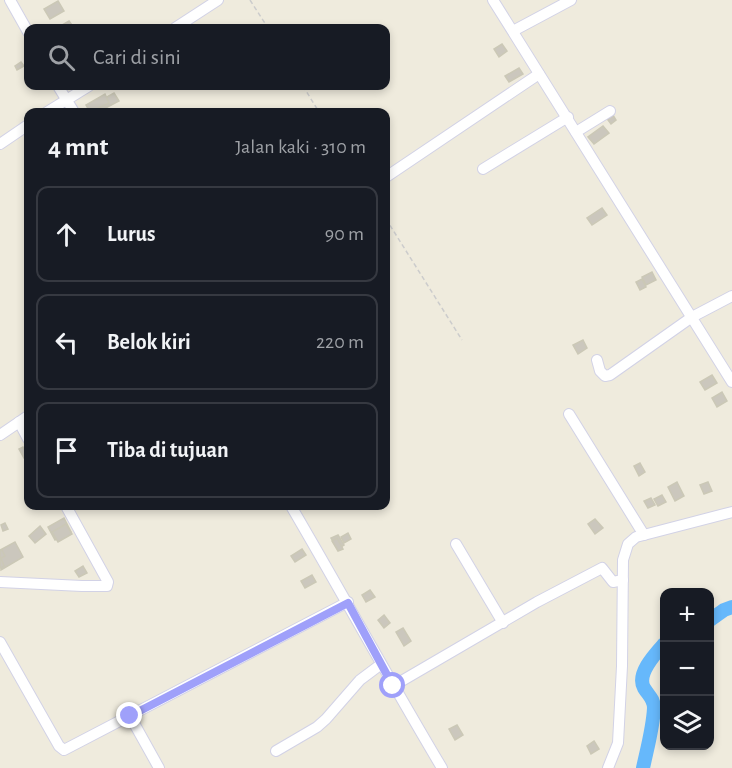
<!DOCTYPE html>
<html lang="id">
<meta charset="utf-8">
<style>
:root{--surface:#171b24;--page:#20242c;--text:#f1f3f6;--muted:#9ea1a6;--line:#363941}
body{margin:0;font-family:"Alegreya Sans",sans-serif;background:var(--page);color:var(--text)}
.controls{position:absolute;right:18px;bottom:18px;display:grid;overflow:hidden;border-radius:12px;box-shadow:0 3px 9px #0003}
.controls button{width:54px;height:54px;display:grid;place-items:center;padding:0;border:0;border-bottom:2px solid var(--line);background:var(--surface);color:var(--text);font:30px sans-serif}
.stop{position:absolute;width:18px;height:18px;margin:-14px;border:4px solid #9fa0fa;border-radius:50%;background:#fff}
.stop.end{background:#9fa0fa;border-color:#fff;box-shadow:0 2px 6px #0008}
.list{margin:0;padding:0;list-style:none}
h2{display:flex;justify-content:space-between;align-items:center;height:78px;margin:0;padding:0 24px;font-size:26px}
h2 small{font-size:20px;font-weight:400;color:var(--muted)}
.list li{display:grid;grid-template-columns:39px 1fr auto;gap:18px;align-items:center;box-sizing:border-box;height:96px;margin:0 12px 12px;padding:0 12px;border:2px solid var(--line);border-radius:12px}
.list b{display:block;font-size:22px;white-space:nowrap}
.list em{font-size:20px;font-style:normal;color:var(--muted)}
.icon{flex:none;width:33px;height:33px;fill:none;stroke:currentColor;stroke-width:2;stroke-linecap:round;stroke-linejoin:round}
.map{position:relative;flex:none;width:732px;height:768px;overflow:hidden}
.search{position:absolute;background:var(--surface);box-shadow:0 3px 9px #0003;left:24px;top:24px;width:366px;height:66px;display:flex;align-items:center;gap:15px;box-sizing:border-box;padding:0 21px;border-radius:12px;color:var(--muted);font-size:22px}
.panel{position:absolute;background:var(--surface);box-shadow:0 3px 9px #0003;left:24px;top:108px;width:366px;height:402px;border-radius:12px}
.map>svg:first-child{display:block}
</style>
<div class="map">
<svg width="732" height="768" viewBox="0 0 732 768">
<rect width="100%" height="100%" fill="#efebdd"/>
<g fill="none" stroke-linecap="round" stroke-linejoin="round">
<g stroke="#66b8fb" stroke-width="14">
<path d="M710,620L724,610L732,607"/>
<path d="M643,768C647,749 653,728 654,708C654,699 649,696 644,688C636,674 655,654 664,644"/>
</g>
</g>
<g fill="#cbc7bd" stroke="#cbc8b6" stroke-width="1.5">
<path d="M58,1L64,11L50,19L44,9Z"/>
<path d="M69,21L74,28H57Z"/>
<path d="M502,44L507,51L499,57L494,49Z"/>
<path d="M21,62L24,66L17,70L15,66Z"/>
<path d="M519,68L523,74L509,82L505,76Z"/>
<path d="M114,93L119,101L98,112H92L89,107Z"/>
<path d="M105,94L109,103L90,112L86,105Z"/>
<path d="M611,112L616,120L611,124L605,116Z"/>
<path d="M603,126L609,133L594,144L588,137Z"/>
<path d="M602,208L607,215L592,225L587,218Z"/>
<path d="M652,272L656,280L646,285L642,277Z"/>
<path d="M642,279L646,287L640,290L636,282Z"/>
<path d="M583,340L587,348L578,354L573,345Z"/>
<path d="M712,375L717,383L705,390L700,382Z"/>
<path d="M722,392L727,401L717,407L712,398Z"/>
<path d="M23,447L28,456L24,458L19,449Z"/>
<path d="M640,463L645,472L639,476L634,466Z"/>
<path d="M677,482L684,496L675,501L668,487Z"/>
<path d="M708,482L712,491L704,494L700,485Z"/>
<path d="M662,495L666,502L658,506L654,499Z"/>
<path d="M651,498L655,505L648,508L644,501Z"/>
<path d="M64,518L71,532L55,540L48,527Z"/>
<path d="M595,519L603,528L595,534L588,524Z"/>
<path d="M5,523L8,529L3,531L1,525Z"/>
<path d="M66,524L72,534L58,542L52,532Z"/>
<path d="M40,526L46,534L35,543L29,536Z"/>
<path d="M348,533L351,539L344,543L341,537Z"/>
<path d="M338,535L344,545L338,549L331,538Z"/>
<path d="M337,538L343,549L338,551L332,541Z"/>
<path d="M15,542L23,557L1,570L0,550Z"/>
<path d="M302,549L306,555L295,562L291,556Z"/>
<path d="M2,550L5,556L1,558L4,566L0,568V551Z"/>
<path d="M83,566L87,573L79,577L75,571Z"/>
<path d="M312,575L316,582L305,588L301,581Z"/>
<path d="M370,590L375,597L366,602L362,595Z"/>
<path d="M384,615L390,623L384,628L378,620Z"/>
<path d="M403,628L411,641L404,646L396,632Z"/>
<path d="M457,725L463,735L455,740L449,729Z"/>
<path d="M594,741L599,749L591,754L587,746Z"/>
</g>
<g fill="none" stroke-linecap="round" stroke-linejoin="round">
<defs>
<g id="minor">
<path d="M10,0L28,32"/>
<path d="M493,0L732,382"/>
<path d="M175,28L218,0"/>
<path d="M513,31L571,0"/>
<path d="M58,86L74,112"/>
<path d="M47,112L89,86"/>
<path d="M576,132L610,111"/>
<path d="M0,144L28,125"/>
<path d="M483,169L568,117"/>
<path d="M386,177L539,74"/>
<path d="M597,360L600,371L605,376L610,375L692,317L732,296"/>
<path d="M569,414L644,535"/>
<path d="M19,422L28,439"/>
<path d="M0,435L28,416"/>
<path d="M291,506C342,593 390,681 442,768"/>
<path d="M456,544L503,623"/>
<path d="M0,582L82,586H107L108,582L66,506"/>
<path d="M0,642L59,746L64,750L348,602"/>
<path d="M393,686L537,602L602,568L613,582L623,580"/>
<path d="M130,716L159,768"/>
<path d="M276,751L317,727L326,719L360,680L380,665"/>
<path d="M608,768L618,743L622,666L623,560L628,544L636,537L732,512"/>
</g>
</defs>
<use href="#minor" stroke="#d2d2e6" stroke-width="12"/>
<g stroke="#ccc" stroke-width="1.5" stroke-dasharray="4.5 3" stroke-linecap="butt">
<path d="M250,0L268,28"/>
<path d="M303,86L319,112"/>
<path d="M386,219L462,340"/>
</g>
<use href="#minor" stroke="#fff" stroke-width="10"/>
</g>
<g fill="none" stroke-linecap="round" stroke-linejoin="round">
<path stroke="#9fa0fa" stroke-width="8" d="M130,716L348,603L393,686"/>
</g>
</svg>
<div class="controls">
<button>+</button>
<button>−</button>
<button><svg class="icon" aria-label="layers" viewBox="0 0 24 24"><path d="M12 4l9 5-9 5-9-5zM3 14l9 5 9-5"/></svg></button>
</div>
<div class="stop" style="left:393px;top:686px"></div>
<div class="stop end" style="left:130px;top:716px"></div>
<div class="search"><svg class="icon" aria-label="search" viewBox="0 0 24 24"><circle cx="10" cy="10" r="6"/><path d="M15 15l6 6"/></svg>Cari di sini</div>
<section class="panel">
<h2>4 mnt<small>Jalan kaki · 310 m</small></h2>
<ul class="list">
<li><svg class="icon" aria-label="ahead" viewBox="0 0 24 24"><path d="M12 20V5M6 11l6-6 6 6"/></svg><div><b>Lurus</b></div><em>90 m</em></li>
<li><svg class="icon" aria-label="left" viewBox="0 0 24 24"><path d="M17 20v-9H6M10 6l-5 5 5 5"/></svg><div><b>Belok kiri</b></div><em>220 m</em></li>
<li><svg class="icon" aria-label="arrive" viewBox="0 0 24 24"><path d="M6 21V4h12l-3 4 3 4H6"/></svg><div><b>Tiba di tujuan</b></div></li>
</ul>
</section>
</div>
